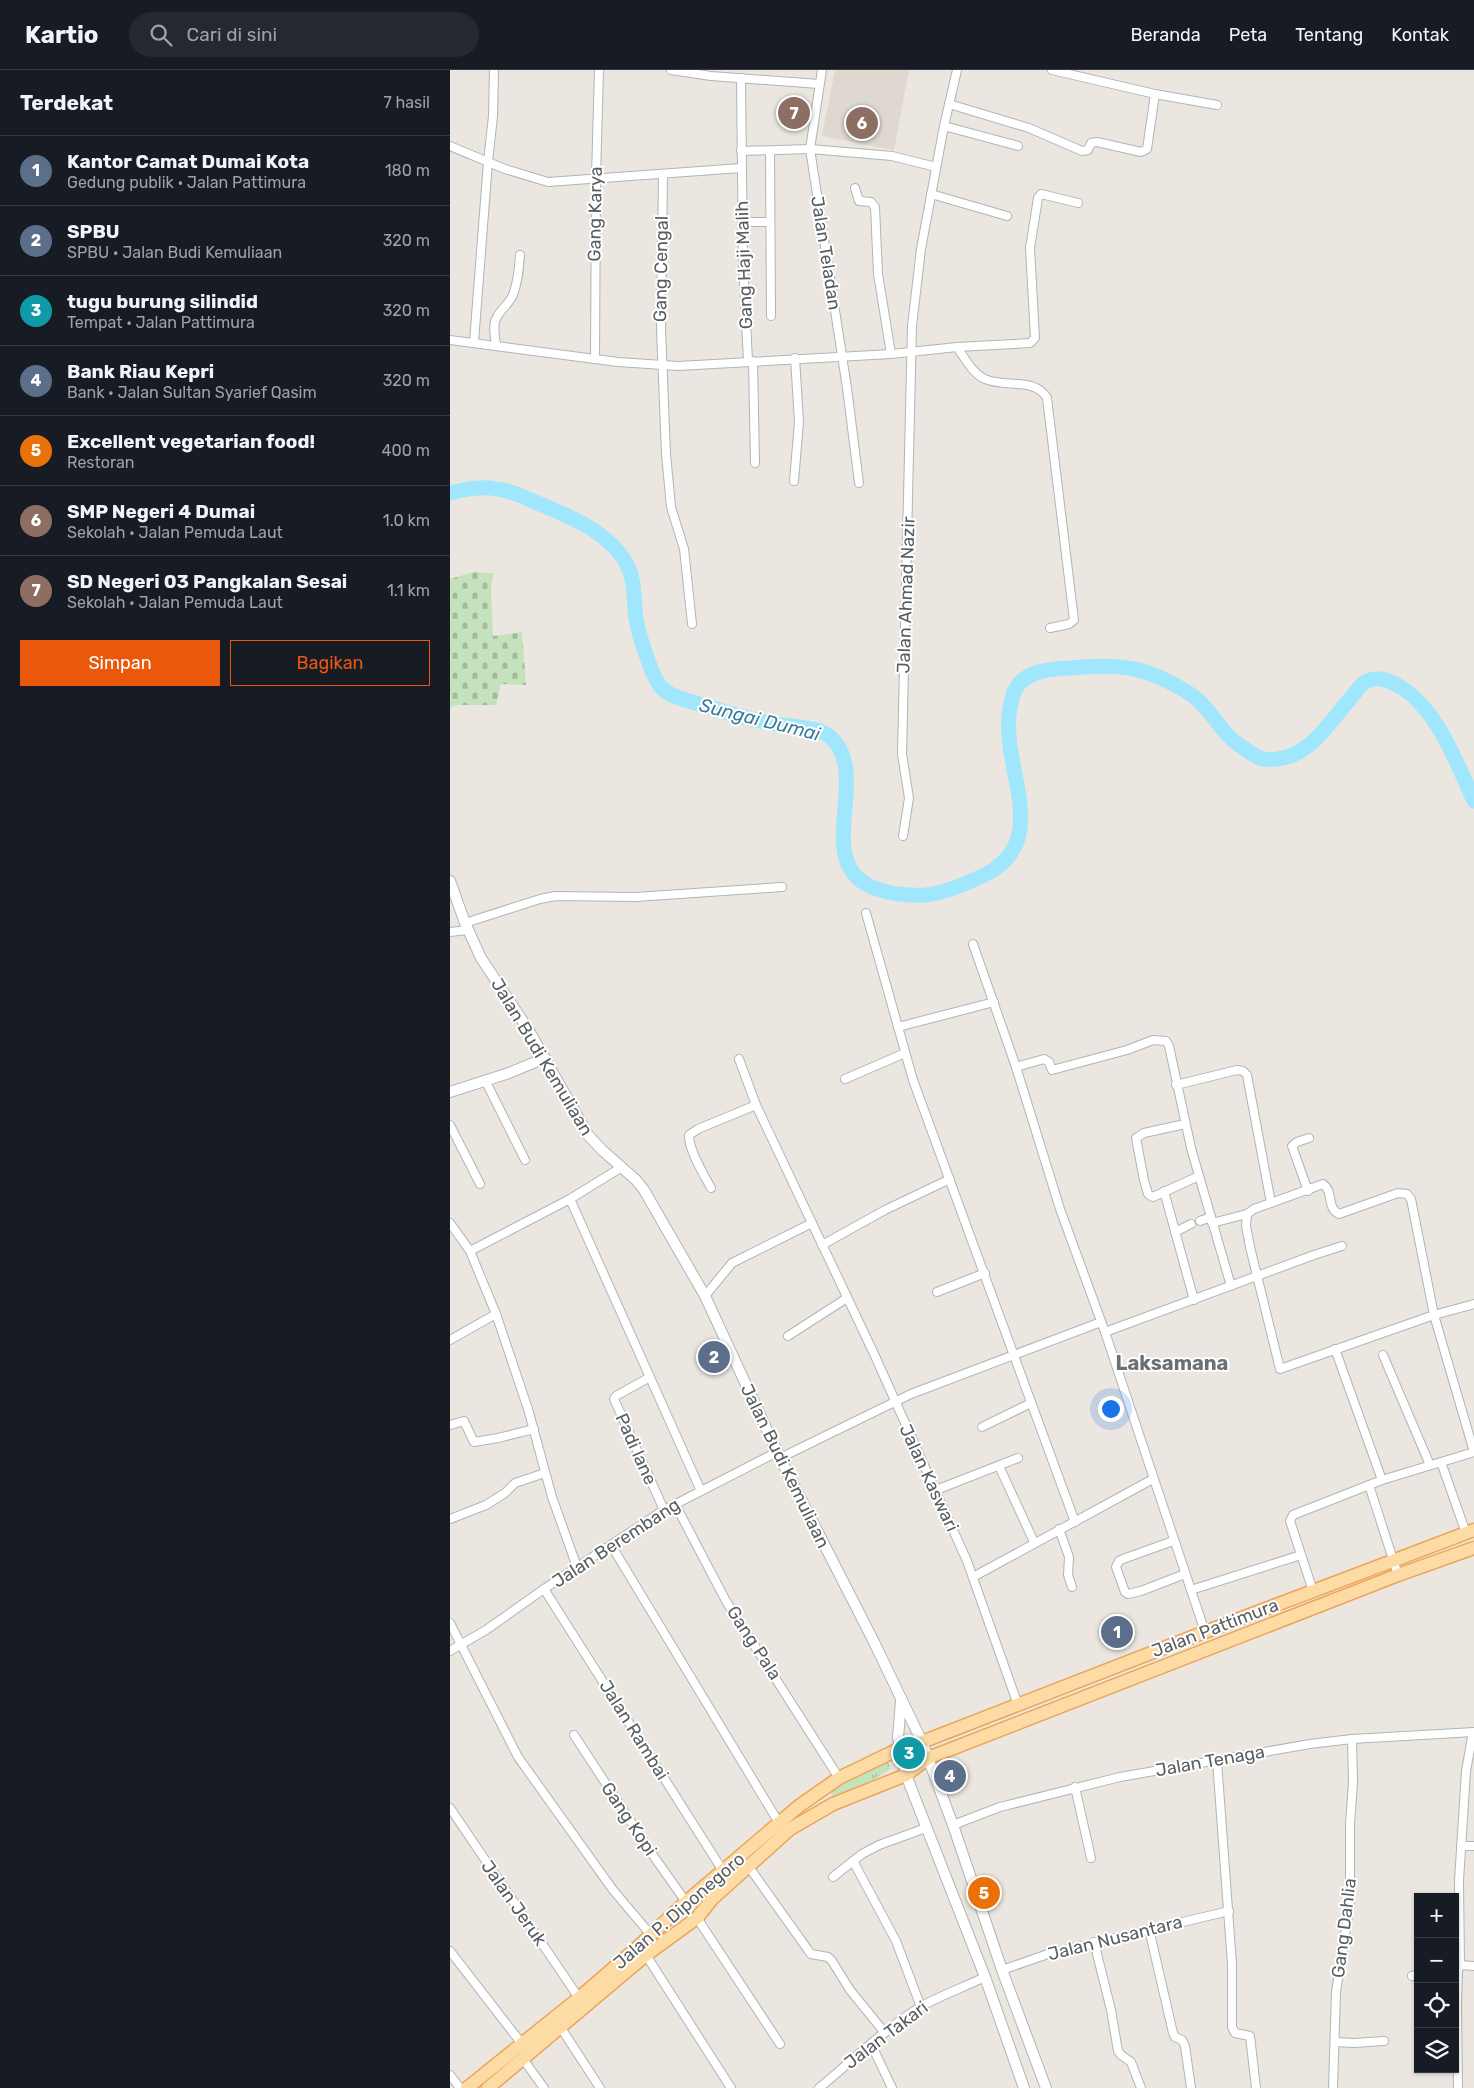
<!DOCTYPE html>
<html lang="id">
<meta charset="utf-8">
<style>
:root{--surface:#171b24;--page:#242831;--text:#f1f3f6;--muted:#9ea1a6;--line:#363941;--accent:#ea580c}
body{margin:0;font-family:Rubik,sans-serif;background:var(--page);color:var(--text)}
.controls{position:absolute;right:15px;bottom:15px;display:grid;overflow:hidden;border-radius:0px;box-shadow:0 1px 4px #0004}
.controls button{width:45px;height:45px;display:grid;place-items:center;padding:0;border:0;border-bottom:1px solid var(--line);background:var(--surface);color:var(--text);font:25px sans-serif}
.you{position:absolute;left:660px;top:1338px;width:18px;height:18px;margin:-12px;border:4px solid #fff;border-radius:50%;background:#1a73e8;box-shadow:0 0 0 8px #1a73e833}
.badge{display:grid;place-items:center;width:32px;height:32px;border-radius:50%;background:var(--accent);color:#fff;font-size:16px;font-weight:700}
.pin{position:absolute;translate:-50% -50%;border:2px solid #fff;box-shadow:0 1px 5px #0006}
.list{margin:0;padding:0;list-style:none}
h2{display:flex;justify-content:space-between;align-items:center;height:65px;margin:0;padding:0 20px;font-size:21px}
h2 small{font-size:16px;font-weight:400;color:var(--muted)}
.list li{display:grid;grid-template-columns:32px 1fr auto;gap:15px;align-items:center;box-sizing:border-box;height:70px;padding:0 20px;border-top:1px solid var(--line)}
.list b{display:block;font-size:19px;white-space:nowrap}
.list p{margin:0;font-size:16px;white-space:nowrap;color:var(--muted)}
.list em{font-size:16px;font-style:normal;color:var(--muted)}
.actions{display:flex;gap:10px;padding:15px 20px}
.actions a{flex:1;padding:11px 0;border:1px solid var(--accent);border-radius:0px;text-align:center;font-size:18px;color:var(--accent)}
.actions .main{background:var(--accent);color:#fff}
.icon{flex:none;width:28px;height:28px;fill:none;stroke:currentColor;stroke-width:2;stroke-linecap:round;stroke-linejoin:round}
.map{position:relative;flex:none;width:1024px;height:2018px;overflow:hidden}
header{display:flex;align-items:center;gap:30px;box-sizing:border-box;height:70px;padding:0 25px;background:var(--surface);border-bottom:1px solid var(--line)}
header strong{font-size:24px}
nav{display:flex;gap:28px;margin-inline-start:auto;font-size:18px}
.search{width:350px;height:45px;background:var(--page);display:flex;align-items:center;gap:12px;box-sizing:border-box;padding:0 18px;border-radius:28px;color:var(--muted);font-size:19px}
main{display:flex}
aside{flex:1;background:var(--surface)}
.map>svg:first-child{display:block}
</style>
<header>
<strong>Kartio</strong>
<div class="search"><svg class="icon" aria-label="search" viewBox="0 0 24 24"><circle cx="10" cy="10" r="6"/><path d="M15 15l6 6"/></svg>Cari di sini</div>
<nav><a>Beranda</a><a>Peta</a><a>Tentang</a><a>Kontak</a></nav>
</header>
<main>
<aside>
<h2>Terdekat<small>7 hasil</small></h2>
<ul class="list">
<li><span class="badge" style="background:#5c6f8a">1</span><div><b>Kantor Camat Dumai Kota</b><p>Gedung publik · Jalan Pattimura</p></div><em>180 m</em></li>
<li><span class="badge" style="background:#5c6f8a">2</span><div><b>SPBU</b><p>SPBU · Jalan Budi Kemuliaan</p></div><em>320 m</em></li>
<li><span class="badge" style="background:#0f9aa8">3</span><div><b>tugu burung silindid</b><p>Tempat · Jalan Pattimura</p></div><em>320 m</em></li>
<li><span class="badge" style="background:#5c6f8a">4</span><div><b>Bank Riau Kepri</b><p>Bank · Jalan Sultan Syarief Qasim</p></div><em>320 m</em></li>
<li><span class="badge" style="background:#e8710a">5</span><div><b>Excellent vegetarian food!</b><p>Restoran</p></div><em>400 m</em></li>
<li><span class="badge" style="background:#8d6e63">6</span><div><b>SMP Negeri 4 Dumai</b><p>Sekolah · Jalan Pemuda Laut</p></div><em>1.0 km</em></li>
<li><span class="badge" style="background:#8d6e63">7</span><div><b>SD Negeri 03 Pangkalan Sesai</b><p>Sekolah · Jalan Pemuda Laut</p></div><em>1.1 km</em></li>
</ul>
<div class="actions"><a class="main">Simpan</a><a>Bagikan</a></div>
</aside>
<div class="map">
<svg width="1024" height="2018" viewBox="0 0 1024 2018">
<defs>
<pattern id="grass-tufts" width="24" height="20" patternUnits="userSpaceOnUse" patternTransform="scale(1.25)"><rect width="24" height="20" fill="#c4e3bd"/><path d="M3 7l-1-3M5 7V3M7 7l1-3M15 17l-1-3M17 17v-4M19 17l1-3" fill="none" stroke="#a2bb9d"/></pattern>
<pattern id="cemetery-stones" width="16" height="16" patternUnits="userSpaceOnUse" patternTransform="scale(1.25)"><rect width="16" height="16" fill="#c4e3bd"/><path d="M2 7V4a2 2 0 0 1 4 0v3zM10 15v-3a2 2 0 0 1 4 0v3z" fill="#a2bb9d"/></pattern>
</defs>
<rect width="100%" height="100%" fill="#ebe7e0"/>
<path fill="#ded8d1" d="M385,0H459L444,80L372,66Z"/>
<path fill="url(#grass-tufts)" d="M435,1686L441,1699L398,1724L385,1728L381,1724L386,1716Z"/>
<path fill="url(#cemetery-stones)" d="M23,502L43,503L41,519L43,566L72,562L76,615L51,614L46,635H9L0,637V509Z"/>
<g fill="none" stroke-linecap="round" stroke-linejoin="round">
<path stroke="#a0e6fc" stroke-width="15" d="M0,423C16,419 31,416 47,419C60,420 73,427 85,432C117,445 158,461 176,493C186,510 183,530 186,548C188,563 201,604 210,616C218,626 233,629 245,633C268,640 291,647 314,652C332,656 352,656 370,661C376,663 384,669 388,676C415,718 363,797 427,819C442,824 459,826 475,825C494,823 510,816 528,808C605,775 553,705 559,645C560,635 562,623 568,615C580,600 602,599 620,598C637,596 667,595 684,599C702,602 734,618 748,630C768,649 771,665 798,681C802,684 807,687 812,689C815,690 823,689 827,689C860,686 879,653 899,630C904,625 909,616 915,612C922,608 931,608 938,611C983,627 1006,691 1024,731"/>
<defs>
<g id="minor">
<path d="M221,0L261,6L369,14"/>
<path d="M372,0L360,79L397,318L409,413"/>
<path d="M602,0L705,24L767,35"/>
<path d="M291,8L293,193L298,291"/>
<path d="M499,34L579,58L632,81L638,80L641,73L647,72L691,82L697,79L705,24"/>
<path d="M494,56L568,76"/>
<path d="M0,76L55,99L98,112L291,98"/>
<path d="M291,81L360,79L442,86L486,97"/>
<path d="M320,81L321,246"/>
<path d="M213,104L211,259L216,384L221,437L234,479L242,554"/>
<path d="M405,118L409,131L421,132L425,137L428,204L441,284"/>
<path d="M481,124L557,146"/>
<path d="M293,152H320"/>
<path d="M0,270L168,292L228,296L441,284L507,277L580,273L585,268L580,178L588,128L591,124L628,133"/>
<path d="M24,272L38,92L43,46L44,0"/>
<path d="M46,275C45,266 42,255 47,247C51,239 59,234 63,225C68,212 69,199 70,185"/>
<path d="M507,277C514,287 523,304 535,309C554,318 585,307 597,328L624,550L619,554L600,558"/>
<path d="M145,289L146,107L149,0"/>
<path d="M303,291L305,393"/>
<path d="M344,411L349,352L345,288"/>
<path d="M453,766L459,728L452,684L462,256L471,179L494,56L507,0"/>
<path d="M416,843L463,1010L625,1452"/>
<path d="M15,853L90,829L105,826L186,827L332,817"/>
<path d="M0,862L18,860"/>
<path d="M523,874L566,997L610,1139L655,1262L755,1562"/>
<path d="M448,957L544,932"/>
<path d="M289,989L306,1035L425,1286L517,1491L568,1635"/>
<path d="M566,997L594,989L599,992L602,1000L677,980L703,970L716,971L719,976L741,1078L781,1216"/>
<path d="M395,1009L455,983"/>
<path d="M35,1010L75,1090"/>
<path d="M726,1015L787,1000L793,1001L797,1005L821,1133"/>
<path d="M735,1054L694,1063L686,1068L694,1110L698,1124L703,1127L749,1106"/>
<path d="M0,1055L30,1114"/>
<path d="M261,1118C254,1105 238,1079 239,1065L248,1059L306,1035"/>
<path d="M714,1121L744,1230"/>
<path d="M858,1121L842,1076L847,1072L859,1068"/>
<path d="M120,1129L251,1421"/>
<path d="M750,1151L761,1147"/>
<path d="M0,1153L20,1181L46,1244L78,1339L102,1427L127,1497"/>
<path d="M762,1153L797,1144"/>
<path d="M725,1162L741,1154"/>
<path d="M372,1175L435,1140L500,1109"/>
<path d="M20,1181L120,1129L172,1097"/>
<path d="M487,1222L535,1203"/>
<path d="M255,1226L282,1193L362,1153"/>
<path d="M1024,1234L984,1245L830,1299L800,1177L796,1156L797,1144L804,1139L873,1114C884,1121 876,1138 889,1144L948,1123L957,1124L961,1129L984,1245L1024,1382"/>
<path d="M655,1262L864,1185L892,1176"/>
<path d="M338,1266L397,1228"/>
<path d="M0,1270L46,1244"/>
<path d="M885,1279L932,1410"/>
<path d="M933,1285L980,1395"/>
<path d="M200,1307L166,1326L164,1329L214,1440"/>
<path d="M0,1355L14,1351L24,1372L48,1368L84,1359"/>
<path d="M532,1357L581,1333"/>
<path d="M330,1388L461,1324L651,1252"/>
<path d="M991,1392L1016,1463"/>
<path d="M549,1396L584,1472"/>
<path d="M919,1415L948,1505"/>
<path d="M486,1420L568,1388"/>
<path d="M225,1434L276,1531L389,1708"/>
<path d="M0,1449L36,1435L55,1423L65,1413L95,1403"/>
<path d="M609,1459L619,1487L618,1505L622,1517"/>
<path d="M723,1471L673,1489L669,1491L666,1497L675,1522L678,1524L691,1521L735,1504"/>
<path d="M161,1475L329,1753"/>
<path d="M523,1507L703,1409"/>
<path d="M94,1519L273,1801"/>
<path d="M741,1520L851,1485"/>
<path d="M863,1521L840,1451L843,1445L932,1410L1024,1382"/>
<path d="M0,1553L68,1687L163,1820L201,1865"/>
<path d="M0,1581L36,1560L94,1519L214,1440L327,1382"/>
<path d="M124,1665L200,1781L236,1832"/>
<path d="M767,1691L782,1894V1957L785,1963L800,1966L806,2018"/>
<path d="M625,1717L641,1788"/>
<path d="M0,1738L129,1928"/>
<path d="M503,1755L550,1737L670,1707L860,1674L902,1669L1024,1662"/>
<path d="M1011,1776H1024"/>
<path d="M403,1791L446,1871L471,1937"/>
<path d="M299,1797L358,1880L361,1884L378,1887L382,1891L400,1920L435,1963"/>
<path d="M383,1807L412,1784L429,1775L476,1758"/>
<path d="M247,1848L330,1974"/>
<path d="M699,1859L723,1963L725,1967L732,1970L735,1976L741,2018"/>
<path d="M644,1872L661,1940L668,1981L671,1985L681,1992L691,2018"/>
<path d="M0,1881L72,1974"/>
<path d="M196,1885L281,2018"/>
<path d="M1010,1895L1024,1896"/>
<path d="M552,1900L598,1884L779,1841"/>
<path d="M962,1906L968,1905"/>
<path d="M111,1958L150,2018"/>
<path d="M885,1972L904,1973L934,1971"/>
<path d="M421,1974L442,2018"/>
<path d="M73,1989L94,2018"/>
<path d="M0,2005L10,2018"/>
<path d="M369,2018C402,1991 434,1959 472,1936C492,1925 514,1917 535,1907"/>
<path d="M883,2018L886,1922L900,1833V1754L903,1713L902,1669"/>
<path d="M1008,2018L1007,1935L1008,1901L1010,1895L1009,1811L1016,1701L1023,1662"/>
</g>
<g id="tertiary">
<path d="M0,811L15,853L31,888L78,959L138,1065L152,1080L186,1110L194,1120L255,1226L330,1388L424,1572L472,1672L503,1755L552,1900L596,2018"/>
<path d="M0,1022L59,1003L95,988"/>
<path d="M451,1630L448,1668L456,1705L535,1907L574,2018"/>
</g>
<g id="primary">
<path d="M17,2018L129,1928L189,1876L236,1832L349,1736L389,1708L449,1679L472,1672L755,1562L1024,1460"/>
<path d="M38,2018L196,1885L247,1848L262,1829L340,1759L383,1734L456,1705L478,1688L948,1505L1024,1478"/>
</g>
</defs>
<use href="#minor" stroke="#b1b4b8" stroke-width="10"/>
<use href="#tertiary" stroke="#b1b4b8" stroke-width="12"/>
<use href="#primary" stroke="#eca459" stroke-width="15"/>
<use href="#minor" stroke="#fff" stroke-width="8"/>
<use href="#tertiary" stroke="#fff" stroke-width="10"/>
<use href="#primary" stroke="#fcdca4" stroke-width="12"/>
</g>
<g text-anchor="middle" stroke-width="4" stroke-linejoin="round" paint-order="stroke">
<g font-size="18" fill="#595e61" stroke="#fff">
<text transform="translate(145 144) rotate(-89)" y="6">Gang Karya</text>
<text transform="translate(376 183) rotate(81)" y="6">Jalan Teladan</text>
<text transform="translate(294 195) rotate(-92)" y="6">Gang Haji Malih</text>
<text transform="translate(211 199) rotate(-89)" y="6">Gang Cengal</text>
<text transform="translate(456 525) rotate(-88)" y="6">Jalan Ahmad Nazir</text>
<text transform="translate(92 987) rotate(59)" y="6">Jalan Budi Kemuliaan</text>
<text transform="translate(186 1379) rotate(66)" y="6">Padi lane</text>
<text transform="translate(335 1396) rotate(64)" y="6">Jalan Budi Kemuliaan</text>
<text transform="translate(479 1408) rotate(65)" y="6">Jalan Kaswari</text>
<text transform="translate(166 1473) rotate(-33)" y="6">Jalan Berembang</text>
<text transform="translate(765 1558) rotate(-21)" y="6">Jalan Pattimura</text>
<text transform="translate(304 1573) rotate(57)" y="6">Gang Pala</text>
<text transform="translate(184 1660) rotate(58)" y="6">Jalan Rambai</text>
<text transform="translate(760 1691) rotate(-10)" y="6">Jalan Tenaga</text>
<text transform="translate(179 1749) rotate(56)" y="6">Gang Kopi</text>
<text transform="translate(64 1833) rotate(55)" y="6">Jalan Jeruk</text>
<text transform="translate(229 1841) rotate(-41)" y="6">Jalan P. Diponegoro</text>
<text transform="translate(894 1858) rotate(-83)" y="6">Gang Dahlia</text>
<text transform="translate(665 1868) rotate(-14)" y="6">Jalan Nusantara</text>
<text transform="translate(436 1965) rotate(-37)" y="6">Jalan Takari</text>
</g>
<g font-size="19" font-style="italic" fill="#3a7d9b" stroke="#fff">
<text transform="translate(310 649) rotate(14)" y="7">Sungai Dumai</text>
</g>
<g font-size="20" font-weight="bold" fill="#6a7073" stroke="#fff">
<text x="722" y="1300">Laksamana</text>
</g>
</g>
</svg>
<div class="controls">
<button>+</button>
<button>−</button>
<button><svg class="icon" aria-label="locate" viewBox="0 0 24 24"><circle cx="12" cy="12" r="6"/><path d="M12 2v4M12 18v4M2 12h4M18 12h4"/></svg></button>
<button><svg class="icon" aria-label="layers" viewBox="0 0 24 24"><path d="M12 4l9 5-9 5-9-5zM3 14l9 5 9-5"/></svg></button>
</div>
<div class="you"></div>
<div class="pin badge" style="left:667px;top:1562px;background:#5c6f8a">1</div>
<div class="pin badge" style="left:264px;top:1287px;background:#5c6f8a">2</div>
<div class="pin badge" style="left:459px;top:1683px;background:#0f9aa8">3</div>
<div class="pin badge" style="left:500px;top:1706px;background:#5c6f8a">4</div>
<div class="pin badge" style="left:534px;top:1823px;background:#e8710a">5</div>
<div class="pin badge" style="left:412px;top:53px;background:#8d6e63">6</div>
<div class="pin badge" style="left:344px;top:43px;background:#8d6e63">7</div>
</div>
</main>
